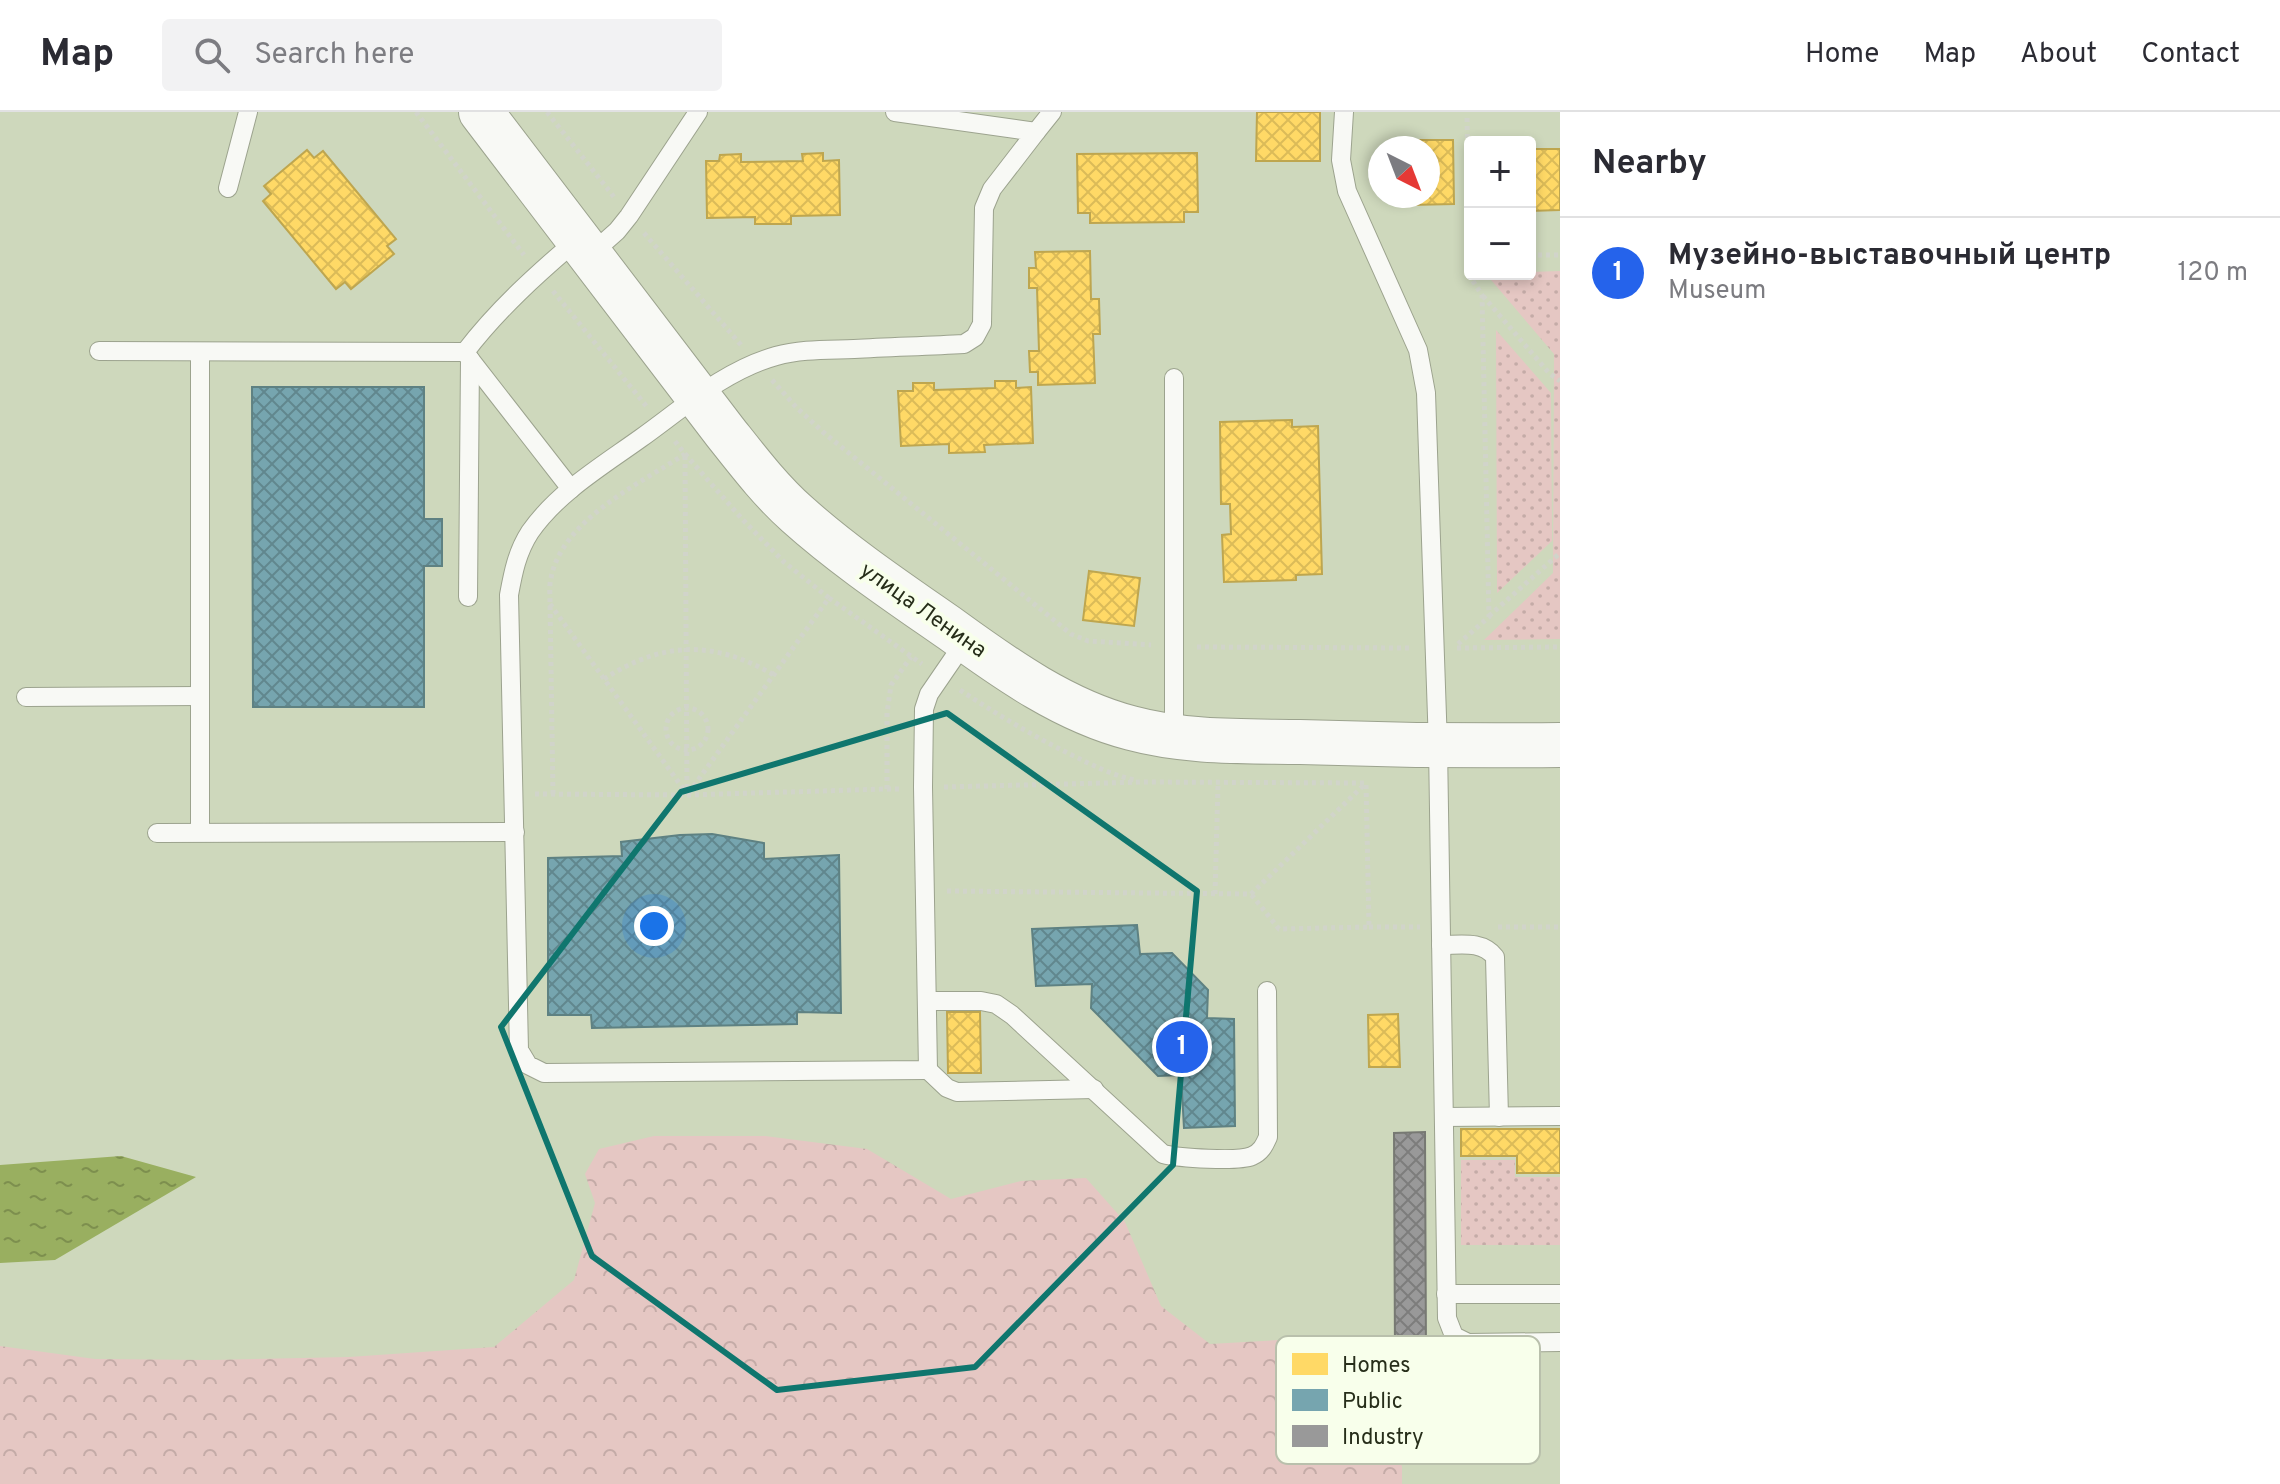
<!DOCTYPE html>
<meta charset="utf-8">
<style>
:root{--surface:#fff;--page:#f2f2f3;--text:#2b2b33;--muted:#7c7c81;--line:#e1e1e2;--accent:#2563eb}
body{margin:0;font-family:Overpass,sans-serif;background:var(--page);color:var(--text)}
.controls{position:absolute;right:24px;top:24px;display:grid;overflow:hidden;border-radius:8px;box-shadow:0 4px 12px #0003}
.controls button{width:72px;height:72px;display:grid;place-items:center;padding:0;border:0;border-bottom:2px solid var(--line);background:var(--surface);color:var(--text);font:40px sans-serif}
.compass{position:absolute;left:1368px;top:24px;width:72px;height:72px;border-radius:50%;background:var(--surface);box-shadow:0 4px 12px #0003;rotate:138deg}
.you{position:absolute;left:654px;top:814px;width:28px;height:28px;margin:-20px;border:6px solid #fff;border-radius:50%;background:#1a73e8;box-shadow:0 0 0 12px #1a73e833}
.badge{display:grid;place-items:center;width:52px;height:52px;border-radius:50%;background:var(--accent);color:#fff;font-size:26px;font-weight:700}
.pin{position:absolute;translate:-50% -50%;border:4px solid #fff;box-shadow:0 2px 8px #0006}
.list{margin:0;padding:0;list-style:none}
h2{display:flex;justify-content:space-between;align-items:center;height:104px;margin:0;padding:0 32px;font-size:34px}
h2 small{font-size:26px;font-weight:400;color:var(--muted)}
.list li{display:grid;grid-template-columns:52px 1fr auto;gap:24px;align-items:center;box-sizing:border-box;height:112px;padding:0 32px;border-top:2px solid var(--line)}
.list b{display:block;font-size:30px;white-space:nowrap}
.list p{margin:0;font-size:26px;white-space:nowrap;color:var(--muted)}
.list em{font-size:26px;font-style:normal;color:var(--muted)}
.icon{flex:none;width:44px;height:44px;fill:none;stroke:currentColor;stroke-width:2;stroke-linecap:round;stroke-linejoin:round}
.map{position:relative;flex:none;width:1560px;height:1372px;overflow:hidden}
header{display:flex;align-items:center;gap:48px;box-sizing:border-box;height:112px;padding:0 40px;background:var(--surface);border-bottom:2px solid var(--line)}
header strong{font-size:38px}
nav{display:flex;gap:44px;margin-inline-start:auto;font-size:28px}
.search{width:560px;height:72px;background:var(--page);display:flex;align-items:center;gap:20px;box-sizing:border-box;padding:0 28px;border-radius:8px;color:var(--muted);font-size:30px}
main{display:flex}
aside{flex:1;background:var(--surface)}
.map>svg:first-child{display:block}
</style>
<header>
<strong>Map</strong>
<div class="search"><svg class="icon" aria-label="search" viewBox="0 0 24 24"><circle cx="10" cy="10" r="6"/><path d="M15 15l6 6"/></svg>Search here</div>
<nav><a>Home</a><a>Map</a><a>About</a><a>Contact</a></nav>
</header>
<main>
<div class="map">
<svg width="1560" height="1372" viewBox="0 0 1560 1372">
<defs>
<pattern id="green-dots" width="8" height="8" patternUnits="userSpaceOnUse" patternTransform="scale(2)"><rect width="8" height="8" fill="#e5c7c3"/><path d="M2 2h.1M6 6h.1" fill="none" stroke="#c4aba7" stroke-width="1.8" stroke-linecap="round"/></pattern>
<pattern id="forest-crowns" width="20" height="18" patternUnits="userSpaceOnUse" patternTransform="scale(2)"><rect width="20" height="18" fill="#e5c7c3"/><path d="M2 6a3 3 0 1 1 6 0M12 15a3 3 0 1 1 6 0" fill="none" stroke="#c4aba7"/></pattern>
<pattern id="water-ripples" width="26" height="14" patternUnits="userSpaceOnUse" patternTransform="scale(2)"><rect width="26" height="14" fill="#99af60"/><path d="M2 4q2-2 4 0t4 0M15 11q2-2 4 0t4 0" fill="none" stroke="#7d8f4e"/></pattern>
<pattern id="homes-cross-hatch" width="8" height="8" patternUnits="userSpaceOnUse" patternTransform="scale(2)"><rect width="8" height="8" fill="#ffd966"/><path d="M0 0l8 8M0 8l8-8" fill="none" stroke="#dbbb58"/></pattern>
<pattern id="public-cross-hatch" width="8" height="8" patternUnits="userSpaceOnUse" patternTransform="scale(2)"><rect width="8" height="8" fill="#76a5af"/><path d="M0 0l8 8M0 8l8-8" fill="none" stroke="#61878e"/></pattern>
<pattern id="industry-cross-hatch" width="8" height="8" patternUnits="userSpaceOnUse" patternTransform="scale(2)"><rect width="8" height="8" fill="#999"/><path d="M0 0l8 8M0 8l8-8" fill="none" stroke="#7d7d7c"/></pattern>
</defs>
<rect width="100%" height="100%" fill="#ced8bc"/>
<g fill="url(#green-dots)">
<path d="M1560,159V527L1484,528L1553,461L1554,242L1486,162H1530V160Z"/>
<path d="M1496,218L1551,281L1552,429L1497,481Z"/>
<path d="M1461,1048H1515V1065H1560V1133H1461Z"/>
</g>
<path fill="url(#forest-crowns)" d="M654,1024H765L867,1037L951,1087L1021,1069L1086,1066L1125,1110L1161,1194L1210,1232L1279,1228L1344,1285L1402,1354V1372H0V1234L95,1247L211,1248L349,1245L494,1235L574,1168L595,1091L585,1062L599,1037Z"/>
<path fill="url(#water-ripples)" d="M121,1044L196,1065L55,1148L0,1151V1053Z"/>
<g fill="url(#homes-cross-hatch)" stroke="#bea64f" stroke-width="2">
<path d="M1257,0H1320V49H1256Z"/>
<path d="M1408,28H1453L1454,92L1410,93V84H1428V36H1409Z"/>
<path d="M1530,37H1560V98L1530,99Z"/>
<path d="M307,38L314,46L323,39L396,127L387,134L394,142L351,177L345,170L336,177L263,89L271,82L264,74Z"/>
<path d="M823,41V49L839,48L840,103L791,104V112H755V105L707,106L706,49H719L720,43L741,42V50L803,49L802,42Z"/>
<path d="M1197,41L1198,100H1184V110L1090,111V101H1078L1077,42Z"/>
<path d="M1090,139L1091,187H1099L1100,222H1093L1095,271L1038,273V260H1030L1029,239H1039L1037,176H1029V156H1036L1035,140Z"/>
<path d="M995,269H1016V276L1031,275L1033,331L984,333L985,340L949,341V332L901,334L898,279H913V271H934V278L995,276Z"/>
<path d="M1292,308V315L1318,314L1322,462L1296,463V468L1224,470L1222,423L1231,422L1230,392H1221L1220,310Z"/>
<path d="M1089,459L1140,466L1134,514L1083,508Z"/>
<path d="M947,900H980L981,961H948Z"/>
<path d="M1398,902L1400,955H1369L1368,903Z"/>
<path d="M1461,1017H1560V1061H1517V1044H1461Z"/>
</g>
<g fill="url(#public-cross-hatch)" stroke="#5e8182" stroke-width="2">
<path d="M252,275H424V407H442V454H424V595H253Z"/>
<path d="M712,722L764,731V747L839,743L841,901L797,900V912L592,916L591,903H548V746L622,744L621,730L680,723Z"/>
<path d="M1137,813L1140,842L1172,841L1208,878L1207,906L1234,907L1235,1014L1184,1016L1181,963L1158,964L1091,896L1092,872L1036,874L1032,817Z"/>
</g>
<path fill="url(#industry-cross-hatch)" stroke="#777973" stroke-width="2" d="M1425,1020L1426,1244L1395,1245L1394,1021Z"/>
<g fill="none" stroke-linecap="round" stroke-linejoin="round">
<defs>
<g id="service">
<path d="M895,0L1036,20L992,77L984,96L982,212L975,225L964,232C928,234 891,235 854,237C828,238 801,237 776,244C725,258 683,296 641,326C602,354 558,380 530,420C517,440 513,461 509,483L519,938L528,953L544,961L928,958L923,675L924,597L929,582L966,528"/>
<path d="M1344,0L1341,48L1347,79L1418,238L1426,281L1438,634L1447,1206L1454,1224L1468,1231L1560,1230"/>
<path d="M1036,20L1052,0"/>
<path d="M228,76L248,0"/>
<path d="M590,143L617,119L629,104L698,0"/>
<path d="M99,239L465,240C498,197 537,162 578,127"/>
<path d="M469,246L571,377"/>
<path d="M468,485L470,247"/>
<path d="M26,585L200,584"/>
<path d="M1174,623V266"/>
<path d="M200,720V240"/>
<path d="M157,721L515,720"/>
<path d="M1441,833C1460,833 1482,828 1495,845L1499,1005"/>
<path d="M928,889H981L996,892L1012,903L1163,1042C1179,1046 1238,1050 1252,1044C1261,1040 1264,1034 1268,1025L1267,879"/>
<path d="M928,958L947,976L957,980L1094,977"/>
<path d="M1444,1005L1560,1004"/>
<path d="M1446,1182H1560"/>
</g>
<path id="tertiary" d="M481,0L725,320C748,349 770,378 797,402C845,445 899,481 952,518C1007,558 1065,599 1131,616C1186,631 1244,629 1300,630C1387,633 1473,634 1560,633"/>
</defs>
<use href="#service" stroke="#9ca38e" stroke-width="20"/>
<use href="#tertiary" stroke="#9ca38e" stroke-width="46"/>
<g stroke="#d1d4ca" stroke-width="5" stroke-dasharray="4 4" stroke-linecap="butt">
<path d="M416,0L524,143"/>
<path d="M547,0L614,85"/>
<path d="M1467,6L1470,156"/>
<path d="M644,121L742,234"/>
<path d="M1530,143H1560"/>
<path d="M553,179L647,295"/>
<path d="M1483,184L1549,261L1560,269"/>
<path d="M772,268L796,295L823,320L1071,522L1088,529L1151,533"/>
<path d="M685,342L743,408L784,450L829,486L688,682"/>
<path d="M685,344L687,682"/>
<path d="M829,486L922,552"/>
<path d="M550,492L687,682"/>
<path d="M1489,504L1560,441"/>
<path d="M1458,532L1489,505L1482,183L1471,166L1470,162"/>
<path d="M1197,535L1411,536"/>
<path d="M1457,536L1560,535"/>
<path d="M604,567C663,529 713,528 774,563"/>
<path d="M960,578C998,603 1036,626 1078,646C1096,655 1115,664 1135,668"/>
<circle cx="687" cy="617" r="21"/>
<path d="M944,675L1144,670L1366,671L1369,815L1279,817L1251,782"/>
<path d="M887,677H901"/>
<path d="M535,682L687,683L887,677V601L891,573L911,545"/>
<path d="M553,682L550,491C550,483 549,474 551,466C562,408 639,372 685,342L674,328"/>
<path d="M947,779L1251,782L1365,672"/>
<path d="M1215,782L1218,672"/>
<path d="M1369,815H1420"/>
<path d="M1498,815H1560"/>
</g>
<use href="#service" stroke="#f8f9f5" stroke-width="18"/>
<use href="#tertiary" stroke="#f8f9f5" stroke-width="44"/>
</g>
<path fill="none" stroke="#0f766e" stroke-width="6" stroke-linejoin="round" d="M947,601L1197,779L1173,1053L975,1255L777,1278L592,1144L501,915L681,680Z"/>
<g text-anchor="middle" stroke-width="8" stroke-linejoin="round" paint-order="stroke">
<g font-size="22" fill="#272e1a" stroke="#f8ffeb">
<text transform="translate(924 497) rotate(35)" y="8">улица Ленина</text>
</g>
</g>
<rect x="1276" y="1224" width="264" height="128" rx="12" fill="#f8ffeb" stroke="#b9c0ac" stroke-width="2"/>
<rect x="1292" y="1241" width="36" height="22" fill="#ffd966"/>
<rect x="1292" y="1277" width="36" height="22" fill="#76a5af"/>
<rect x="1292" y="1313" width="36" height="22" fill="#999"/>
<g font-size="22" fill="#272e1a">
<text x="1342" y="1260">Homes</text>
<text x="1342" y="1296">Public</text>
<text x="1342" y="1332">Industry</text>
</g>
</svg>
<div class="controls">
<button>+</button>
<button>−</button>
</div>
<svg class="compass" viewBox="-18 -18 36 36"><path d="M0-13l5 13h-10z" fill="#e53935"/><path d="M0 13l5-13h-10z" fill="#7c7c81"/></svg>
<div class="you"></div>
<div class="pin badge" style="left:1182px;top:935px">1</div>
</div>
<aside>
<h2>Nearby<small></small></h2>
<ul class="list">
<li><span class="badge">1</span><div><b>Музейно-выставочный центр</b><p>Museum</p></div><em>120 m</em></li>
</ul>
</aside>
</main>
